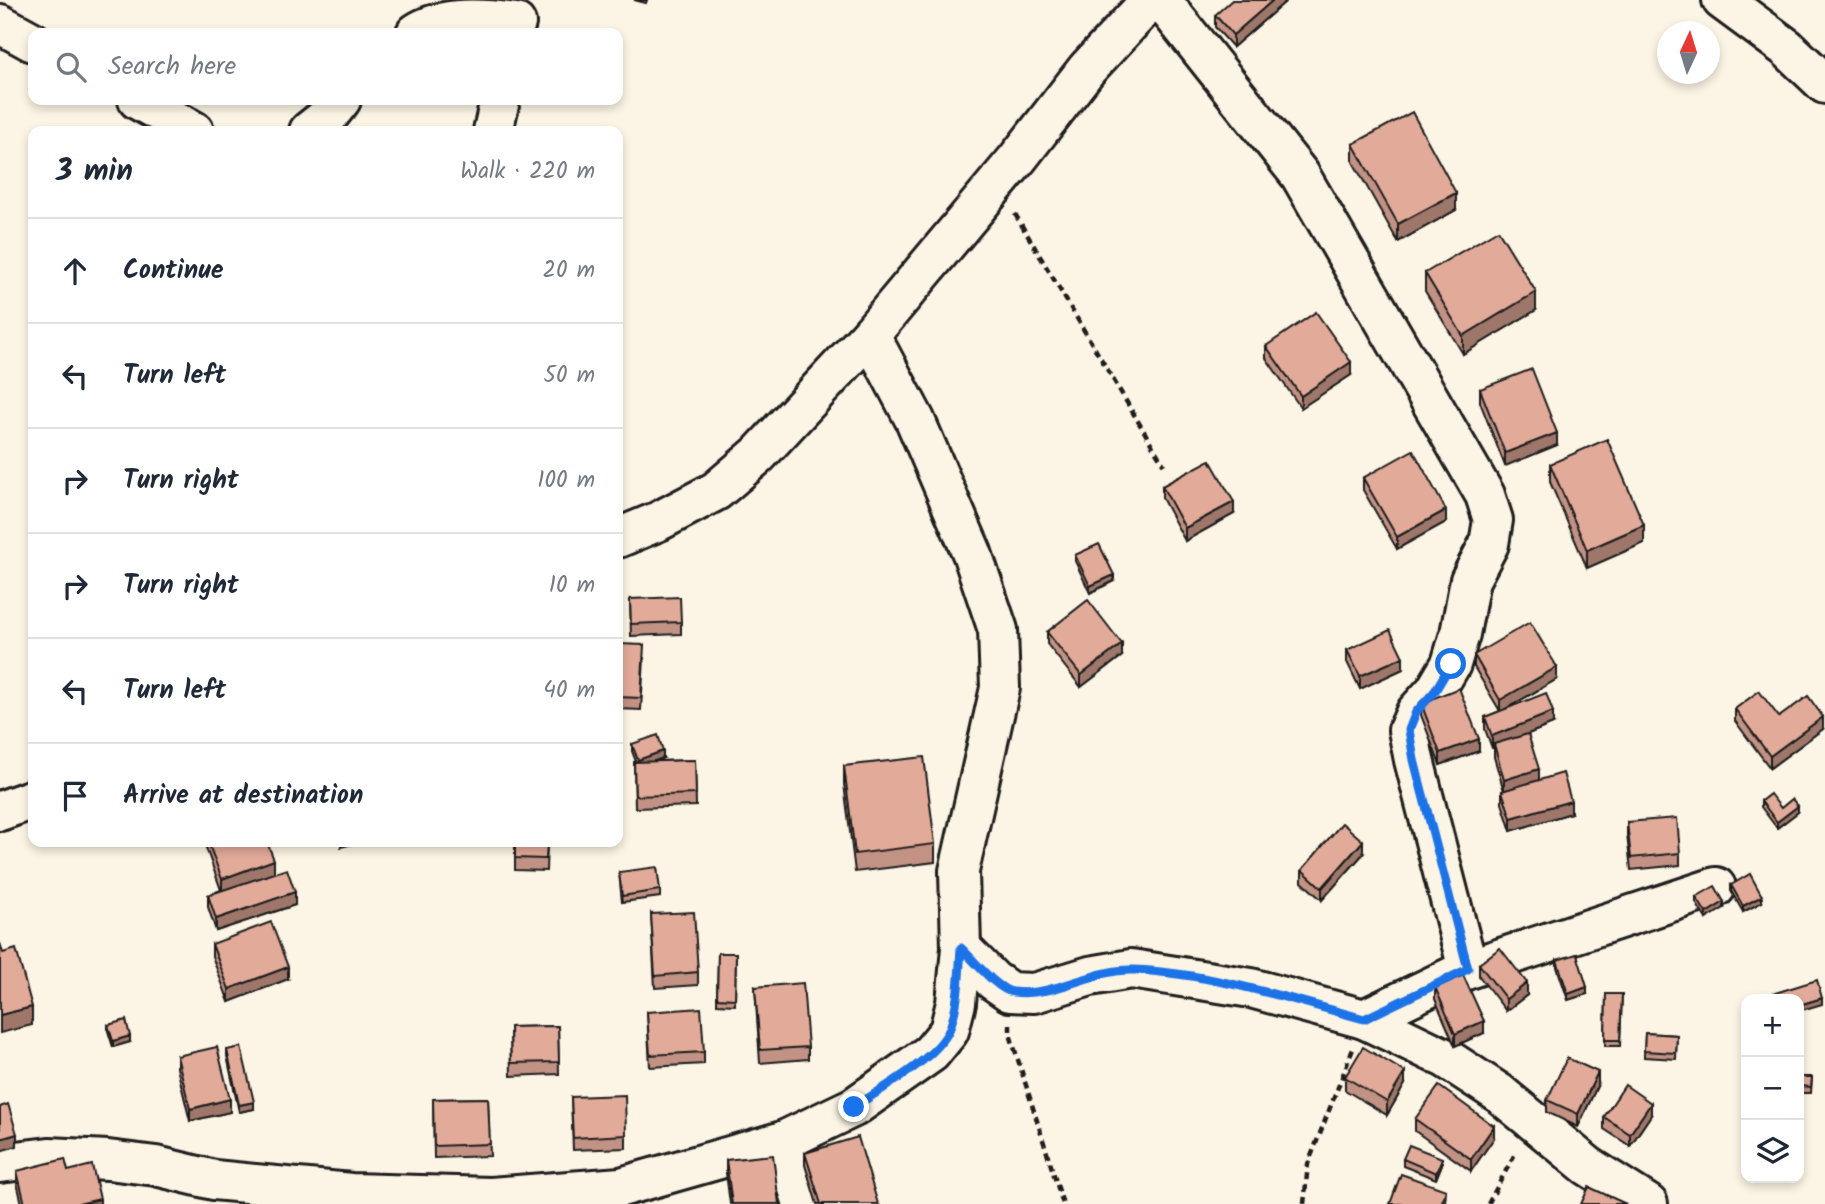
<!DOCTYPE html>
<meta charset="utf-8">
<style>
:root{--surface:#fff;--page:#f6f6f7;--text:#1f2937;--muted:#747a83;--line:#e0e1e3}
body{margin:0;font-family:Kalam,sans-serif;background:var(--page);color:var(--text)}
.controls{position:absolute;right:21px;bottom:21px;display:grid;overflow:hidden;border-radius:14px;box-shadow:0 4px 10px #0003}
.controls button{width:63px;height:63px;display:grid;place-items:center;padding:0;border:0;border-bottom:2px solid var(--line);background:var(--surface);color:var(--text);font:35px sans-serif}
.compass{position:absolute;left:1657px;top:21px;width:63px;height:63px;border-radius:50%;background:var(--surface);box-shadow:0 4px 10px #0003;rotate:4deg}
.stop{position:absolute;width:21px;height:21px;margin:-16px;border:5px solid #1a73e8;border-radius:50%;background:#fff}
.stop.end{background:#1a73e8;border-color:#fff;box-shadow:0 2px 7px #0008}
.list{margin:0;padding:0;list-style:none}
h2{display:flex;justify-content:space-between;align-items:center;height:91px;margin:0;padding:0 28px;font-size:30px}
h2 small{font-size:23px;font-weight:400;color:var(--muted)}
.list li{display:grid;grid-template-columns:46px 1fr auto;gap:21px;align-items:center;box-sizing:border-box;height:105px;padding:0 28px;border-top:2px solid var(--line)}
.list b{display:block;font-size:26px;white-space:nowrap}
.list em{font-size:23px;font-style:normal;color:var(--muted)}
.icon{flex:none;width:38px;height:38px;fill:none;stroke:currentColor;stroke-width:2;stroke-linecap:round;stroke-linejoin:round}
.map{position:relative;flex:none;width:1825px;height:1204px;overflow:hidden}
.search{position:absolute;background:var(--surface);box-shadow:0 4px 10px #0003;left:28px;top:28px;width:595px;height:77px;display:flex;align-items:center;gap:18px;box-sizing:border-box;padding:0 24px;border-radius:14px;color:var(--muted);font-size:26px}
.panel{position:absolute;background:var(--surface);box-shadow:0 4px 10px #0003;left:28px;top:126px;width:595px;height:721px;border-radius:14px}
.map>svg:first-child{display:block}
</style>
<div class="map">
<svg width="1825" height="1204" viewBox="0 0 1825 1204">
<rect width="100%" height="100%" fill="#fcf5e5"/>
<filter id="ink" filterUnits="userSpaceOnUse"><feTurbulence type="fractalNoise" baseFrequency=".0143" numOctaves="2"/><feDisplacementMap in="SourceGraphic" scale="14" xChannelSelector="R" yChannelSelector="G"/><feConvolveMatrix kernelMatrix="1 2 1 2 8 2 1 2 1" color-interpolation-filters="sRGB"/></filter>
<g filter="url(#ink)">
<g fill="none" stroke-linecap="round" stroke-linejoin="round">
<defs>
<g id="minor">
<path d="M1161,0L1300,175L1485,495L1493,520L1489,544L1470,580L1460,634L1451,664L1435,691L1416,712L1408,730L1414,760L1468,969"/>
<path d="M1722,0L1787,48L1825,84"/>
<path d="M0,24L33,42"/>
<path d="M416,33C443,15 486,19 516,23"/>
<path d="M138,100L194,131"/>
<path d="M309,131L329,115L341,100"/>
<path d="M493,131L500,100"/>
<path d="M618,538L659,521L716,491L758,455L870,335L1018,158L1087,69L1151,0"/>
<path d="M0,811L33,799"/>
<path d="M961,948L994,981L1010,992L1034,993L1090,976L1131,969L1251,988L1364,1019L1447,1059L1499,1093L1588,1166L1648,1204"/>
<path d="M1364,1019L1468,969L1716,887"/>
<path d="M783,1141L803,1204"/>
<path d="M0,1163L49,1157L108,1160L156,1166L214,1180L351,1193L491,1197L621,1187L783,1141L854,1107L931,1053L949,1031L956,1003L961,948L959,871L1000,688L998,630L972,553L915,420L870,335"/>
</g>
</defs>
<use href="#minor" stroke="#1c1c1c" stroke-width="44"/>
<g stroke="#1c1c1c" stroke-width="4.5" stroke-dasharray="7 5" stroke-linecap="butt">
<path d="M1015,214L1164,465"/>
<path d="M1010,1024V1034L1063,1204"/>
<path d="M1304,1204L1308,1164L1353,1049"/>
<path d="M1488,1204L1516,1152"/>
</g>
<use href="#minor" stroke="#fcf5e5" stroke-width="38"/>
</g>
<g fill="#c29284" stroke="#1c1c1c" stroke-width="2">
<path d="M634,0H647L646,3Z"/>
<path d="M1285,0V2L1233,47L1215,27V15Z"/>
<path d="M1353,144L1456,210L1398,242L1353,162Z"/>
<path d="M1425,273L1536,310L1463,354L1425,291Z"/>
<path d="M1266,346L1351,375L1301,408L1266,358Z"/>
<path d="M1480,389L1557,445L1505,466L1480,402Z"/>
<path d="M1550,464L1644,543L1587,568L1550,482Z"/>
<path d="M1363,478L1446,522L1397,549L1363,490Z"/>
<path d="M1162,486L1234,514L1185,541L1162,498Z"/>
<path d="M1075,555L1114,581L1090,593L1075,561Z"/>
<path d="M630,599L681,622V634L631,636Z"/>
<path d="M1047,632L1122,656L1081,687L1047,644Z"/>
<path d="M618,644L644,658L641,710L618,709Z"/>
<path d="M1347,650L1403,669L1360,689L1347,662Z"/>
<path d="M1474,655L1557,679L1504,710L1553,724L1528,734L1539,780L1571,813L1511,831L1502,803V791H1504L1494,757V748H1492L1485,729V717L1500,711L1474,667Z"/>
<path d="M1421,703L1479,751L1440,765L1421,715Z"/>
<path d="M1735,709L1779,717L1823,729L1770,768L1735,721Z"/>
<path d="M632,744L663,758L653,761L695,760L696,806L635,808L634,762H636L632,751Z"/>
<path d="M844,766L935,844V862L855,872L844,784Z"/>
<path d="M1761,801L1781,808L1798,812L1777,828L1761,807Z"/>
<path d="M1627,822L1680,853V865L1631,870L1627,835Z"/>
<path d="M205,842H267L274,873L295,905L216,931L208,907V895L221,890L205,845Z"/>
<path d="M515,842H547L546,871L515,870Z"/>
<path d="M1363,854L1322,900L1302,882V870Z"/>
<path d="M619,872L660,890V897L622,902Z"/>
<path d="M1731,885L1762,902L1743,912L1731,891Z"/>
<path d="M1696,897L1724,908L1706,919L1696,903Z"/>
<path d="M651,914L698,972V985L655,988Z"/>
<path d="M212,944L288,979L229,1002L212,956Z"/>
<path d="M718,953H736L735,1005L717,1004Z"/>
<path d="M1557,960L1587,994L1568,1000L1557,967Z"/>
<path d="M1479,964L1527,995L1506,1011L1479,976Z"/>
<path d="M755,987L808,1047V1059L760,1063Z"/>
<path d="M1435,987L1484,1033L1455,1046L1435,999Z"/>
<path d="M1606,994H1622L1620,1046H1605Z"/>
<path d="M647,1012L704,1052V1064L650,1067Z"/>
<path d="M108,1025L130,1042L113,1047L108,1031Z"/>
<path d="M558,1026L559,1074L511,1076L510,1027Z"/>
<path d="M1645,1033L1677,1035L1676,1059L1644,1057Z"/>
<path d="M227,1050L254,1109L239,1112L227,1056Z"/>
<path d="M177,1056L230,1112L190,1121L177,1068Z"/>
<path d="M1345,1077L1405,1084L1387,1115L1345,1090Z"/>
<path d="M1799,1077H1812L1811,1093H1799Z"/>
<path d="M1598,1084L1578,1127L1547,1112V1100Z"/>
<path d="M571,1097L626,1135V1148L573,1150Z"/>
<path d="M488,1098L490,1156L434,1158L433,1099Z"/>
<path d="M1651,1115L1630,1146L1604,1129V1117Z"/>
<path d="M1415,1119L1494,1138L1471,1171L1415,1131Z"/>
<path d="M805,1153L878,1204H817L805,1165Z"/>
<path d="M1403,1159L1442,1164L1436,1179L1403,1166Z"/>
<path d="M726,1160L779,1204H730L726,1173Z"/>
<path d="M17,1171H68L100,1204H22L17,1183Z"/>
</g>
<g fill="#9e776b" stroke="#1c1c1c" stroke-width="2">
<path d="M1273,0H1285V2L1233,47V35Z"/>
<path d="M1456,193V210L1398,242V224Z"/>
<path d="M1536,292V310L1463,354V336Z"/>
<path d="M1351,362V375L1301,408V396Z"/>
<path d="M1557,433V445L1505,466V453Z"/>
<path d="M1234,502V514L1185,541V528Z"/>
<path d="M1446,510V522L1397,549V537Z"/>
<path d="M1644,525V543L1587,568V550Z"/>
<path d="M1114,575V581L1090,593V586Z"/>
<path d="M1122,644V656L1081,687V675Z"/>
<path d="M1403,657V669L1360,689V676Z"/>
<path d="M1557,667V679L1500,712V700Z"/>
<path d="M1553,712V724L1495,747L1494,744V748H1492V736Z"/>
<path d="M1823,717V729L1770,768V756Z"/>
<path d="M1479,739V751L1440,765V753Z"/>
<path d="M663,751V758L638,767V760Z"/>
<path d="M1539,769V781L1504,792V780Z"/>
<path d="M1571,801V813L1511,831V818Z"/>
<path d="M1798,806V812L1777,828V822Z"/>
<path d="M1363,841V854L1322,900V888Z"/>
<path d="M341,842H360L341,847Z"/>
<path d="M274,860V873L222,891V879Z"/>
<path d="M295,892V905L216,931V919Z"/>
<path d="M1762,896V902L1743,912V906Z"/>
<path d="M1724,902V908L1706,919V913Z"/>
<path d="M288,967V979L229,1002V989Z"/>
<path d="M1527,983V995L1506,1011V999Z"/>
<path d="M1587,987V994L1568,1000V994Z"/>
<path d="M1822,998V1004L1799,1011V1005Z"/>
<path d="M32,1007V1025L0,1033V1015Z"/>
<path d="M1484,1021V1033L1455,1046V1034Z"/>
<path d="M130,1036V1042L113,1047V1041Z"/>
<path d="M1405,1072V1084L1387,1115V1102Z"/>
<path d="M1598,1072V1084L1578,1127V1114Z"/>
<path d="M230,1099V1112L190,1121V1109Z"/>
<path d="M254,1102V1109L239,1112V1105Z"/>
<path d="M1651,1103V1115L1630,1146V1134Z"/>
<path d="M1494,1126V1138L1471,1171V1159Z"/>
<path d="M17,1134V1146L0,1151V1139Z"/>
<path d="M1442,1158V1164L1436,1179V1173Z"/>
<path d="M1446,1190L1445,1204H1441Z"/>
<path d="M100,1199V1204H78Z"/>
</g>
<g fill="#e2aa99" stroke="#1c1c1c" stroke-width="2">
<path d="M1232,0H1273L1233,35L1215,15Z"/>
<path d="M1412,112L1456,193L1398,224L1353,144Z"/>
<path d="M1498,230L1536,292L1463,336L1425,273Z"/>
<path d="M1316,312L1351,362L1301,396L1266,346Z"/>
<path d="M1532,369L1557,433L1505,453L1480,389Z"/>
<path d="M1607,439L1644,525L1587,550L1550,464Z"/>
<path d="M1413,450L1446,510L1397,537L1363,478Z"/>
<path d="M1210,460L1234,502L1185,528L1162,486Z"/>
<path d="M1099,544L1114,575L1090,586L1075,555Z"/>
<path d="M680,597L681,622L631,624L630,599Z"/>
<path d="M1088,600L1122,644L1081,675L1047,632Z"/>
<path d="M1530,622L1557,667L1500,700L1474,655Z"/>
<path d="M1390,630L1403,657L1360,676L1347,650Z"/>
<path d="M618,644L644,645L641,698L618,697Z"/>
<path d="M1459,688L1479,739L1440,753L1421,703Z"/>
<path d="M1759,691L1779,717L1808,696L1823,717L1770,756L1735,709Z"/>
<path d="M1546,693L1553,712L1492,736L1485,717Z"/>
<path d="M1528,734L1539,769L1504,780L1494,744Z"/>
<path d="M658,735L663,751L638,760L632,744Z"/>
<path d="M924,757L935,844L855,854L844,766Z"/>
<path d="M695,760L696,794L635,796L634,762Z"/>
<path d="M1563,773L1571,801L1511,818L1502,791Z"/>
<path d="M1770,794L1781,808L1792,799L1798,806L1777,822L1761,801Z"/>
<path d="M1677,818L1680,853L1631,858L1627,822Z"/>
<path d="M1342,823L1363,841L1322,888L1302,870Z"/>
<path d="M208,842H267L274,860L222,879Z"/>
<path d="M515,842H547L546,859L515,858Z"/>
<path d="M657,867L660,890L622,896L619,872Z"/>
<path d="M287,869L295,892L216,919L208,895Z"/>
<path d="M1750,874L1762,896L1743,906L1731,885Z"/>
<path d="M1715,886L1724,902L1706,913L1696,897Z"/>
<path d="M694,912L698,972L655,976L651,914Z"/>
<path d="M271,922L288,967L229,989L212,944Z"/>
<path d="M0,943L3,953L16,949L32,1007L0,1015Z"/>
<path d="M1500,948L1527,983L1506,999L1479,964Z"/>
<path d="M718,953H736L735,999L717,998Z"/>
<path d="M1577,954L1587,987L1568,994L1557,960Z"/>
<path d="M1463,975L1484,1021L1455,1034L1435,987Z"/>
<path d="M1817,980L1822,998L1799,1005V999H1773L1772,994Z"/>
<path d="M803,983L808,1047L760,1050L755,987Z"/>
<path d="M1606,994H1622L1620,1040H1605Z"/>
<path d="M701,1008L704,1052L650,1055L647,1012Z"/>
<path d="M126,1020L130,1036L113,1041L108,1025Z"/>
<path d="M558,1026L559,1062L511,1063L510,1027Z"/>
<path d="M1645,1033L1677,1035L1676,1053L1644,1051Z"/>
<path d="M217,1047L230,1099L190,1109L177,1056Z"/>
<path d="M241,1047L254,1102L239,1105L227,1050Z"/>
<path d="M1363,1047L1405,1072L1387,1102L1345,1077Z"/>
<path d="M1567,1058L1598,1072L1578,1114L1547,1100Z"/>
<path d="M1799,1077H1812L1811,1087L1799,1086Z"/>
<path d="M1625,1085L1651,1103L1630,1134L1604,1117Z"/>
<path d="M1439,1086L1494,1126L1471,1159L1415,1119Z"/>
<path d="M625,1095L626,1135L573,1138L571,1097Z"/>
<path d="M488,1098L490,1144L434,1146L433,1099Z"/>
<path d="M8,1104L17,1134L0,1139V1107Z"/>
<path d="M858,1137L878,1204H821L805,1153Z"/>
<path d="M1409,1145L1442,1158L1436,1173L1403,1159Z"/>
<path d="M773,1155L779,1204H732L726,1160Z"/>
<path d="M65,1159L68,1171L92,1165L100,1199L78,1204H25L17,1171Z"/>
<path d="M1401,1174L1446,1190L1441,1204H1390Z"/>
<path d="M1589,1187L1626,1204H1581Z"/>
</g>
</g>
<g fill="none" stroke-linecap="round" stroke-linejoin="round" filter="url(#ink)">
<path stroke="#1a73e8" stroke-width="9" d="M854,1107C880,1090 939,1057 950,1028C959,1003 959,974 961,948C973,959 997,990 1013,992C1054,998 1093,968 1134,970C1211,973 1290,999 1364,1019L1468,969L1414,760L1409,730L1416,712L1435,691L1451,664"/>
</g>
</svg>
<div class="controls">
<button>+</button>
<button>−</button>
<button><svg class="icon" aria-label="layers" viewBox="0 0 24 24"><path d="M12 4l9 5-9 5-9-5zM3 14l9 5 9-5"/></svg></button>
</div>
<svg class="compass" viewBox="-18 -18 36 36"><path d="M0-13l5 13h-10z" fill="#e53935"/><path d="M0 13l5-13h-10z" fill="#747a83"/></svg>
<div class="stop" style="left:1451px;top:664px"></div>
<div class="stop end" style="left:854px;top:1107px"></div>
<div class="search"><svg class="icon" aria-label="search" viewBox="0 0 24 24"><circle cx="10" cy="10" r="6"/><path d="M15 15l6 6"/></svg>Search here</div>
<section class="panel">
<h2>3 min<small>Walk · 220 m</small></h2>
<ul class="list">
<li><svg class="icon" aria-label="ahead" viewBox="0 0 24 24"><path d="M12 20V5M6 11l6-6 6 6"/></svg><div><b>Continue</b></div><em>20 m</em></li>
<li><svg class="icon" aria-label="left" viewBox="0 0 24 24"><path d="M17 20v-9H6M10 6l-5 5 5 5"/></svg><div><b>Turn left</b></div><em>50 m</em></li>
<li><svg class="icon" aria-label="right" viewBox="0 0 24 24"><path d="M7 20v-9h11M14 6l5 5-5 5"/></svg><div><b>Turn right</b></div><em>100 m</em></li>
<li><svg class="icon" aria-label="right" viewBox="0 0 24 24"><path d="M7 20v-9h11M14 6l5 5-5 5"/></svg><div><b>Turn right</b></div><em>10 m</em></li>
<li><svg class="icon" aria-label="left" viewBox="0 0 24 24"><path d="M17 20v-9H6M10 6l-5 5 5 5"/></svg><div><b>Turn left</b></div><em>40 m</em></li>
<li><svg class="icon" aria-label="arrive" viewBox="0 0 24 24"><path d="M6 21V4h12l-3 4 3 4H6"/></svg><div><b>Arrive at destination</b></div></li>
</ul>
</section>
</div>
